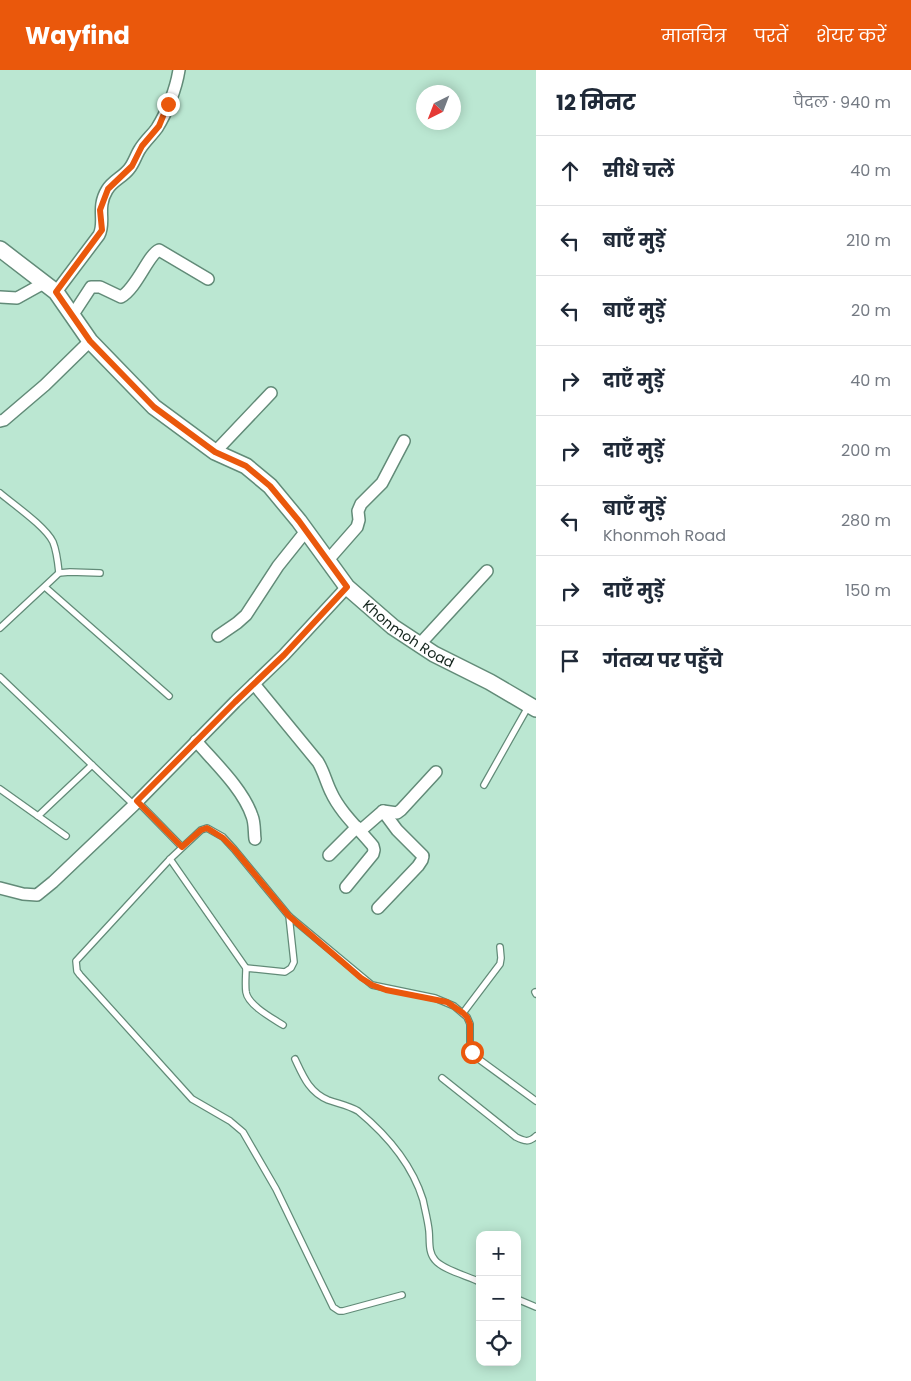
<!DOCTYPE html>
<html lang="hi">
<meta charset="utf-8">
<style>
:root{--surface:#fff;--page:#f2f2f3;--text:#1f2937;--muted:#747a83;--line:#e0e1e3;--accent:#ea580c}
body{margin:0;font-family:Poppins,"Noto Sans Devanagari",sans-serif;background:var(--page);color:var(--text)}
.controls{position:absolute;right:15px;bottom:15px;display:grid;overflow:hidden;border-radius:10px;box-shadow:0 2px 12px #0003}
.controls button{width:45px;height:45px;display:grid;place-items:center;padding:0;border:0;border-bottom:1px solid var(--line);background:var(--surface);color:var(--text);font:25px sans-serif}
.compass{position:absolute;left:416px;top:15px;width:45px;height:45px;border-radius:50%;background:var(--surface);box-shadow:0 2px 12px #0003;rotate:222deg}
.stop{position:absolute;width:15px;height:15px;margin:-11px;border:4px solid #ea580c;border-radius:50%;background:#fff}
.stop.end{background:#ea580c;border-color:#fff;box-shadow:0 1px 5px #0008}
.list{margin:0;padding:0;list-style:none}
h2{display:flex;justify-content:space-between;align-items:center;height:65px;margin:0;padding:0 20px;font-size:21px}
h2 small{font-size:16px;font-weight:400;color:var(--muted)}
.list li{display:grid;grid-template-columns:32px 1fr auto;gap:15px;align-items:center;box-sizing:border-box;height:70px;padding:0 20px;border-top:1px solid var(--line)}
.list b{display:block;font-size:19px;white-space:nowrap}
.list p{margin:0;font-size:16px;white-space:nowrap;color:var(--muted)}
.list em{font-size:16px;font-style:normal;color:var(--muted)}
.icon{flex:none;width:28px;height:28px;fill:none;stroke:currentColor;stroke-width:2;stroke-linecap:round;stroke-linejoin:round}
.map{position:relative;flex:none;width:536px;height:1311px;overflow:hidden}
header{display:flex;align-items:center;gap:30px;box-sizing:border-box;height:70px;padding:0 25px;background:var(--accent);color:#fff}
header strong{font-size:24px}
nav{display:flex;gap:28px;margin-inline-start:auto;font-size:18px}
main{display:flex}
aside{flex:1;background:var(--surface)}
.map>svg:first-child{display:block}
</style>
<header>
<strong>Wayfind</strong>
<nav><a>मानचित्र</a><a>परतें</a><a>शेयर करें</a></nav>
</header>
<main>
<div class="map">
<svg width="536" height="1311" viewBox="0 0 536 1311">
<rect width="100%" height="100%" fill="#bbe7d2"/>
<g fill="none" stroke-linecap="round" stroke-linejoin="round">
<defs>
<g id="service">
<path d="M0,423C14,435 45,456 53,472C57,482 58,493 59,503"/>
<path d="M45,517L169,626"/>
<path d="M0,558L59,503L70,502L100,503"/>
<path d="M0,607L134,735"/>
<path d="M484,715L528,637"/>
<path d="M0,719L66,766"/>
<path d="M137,731L182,777"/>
<path d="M38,746L92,695"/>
<path d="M170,789L246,898"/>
<path d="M289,846L372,915L435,928L454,936L467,947L470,954V974L472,982L480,990L536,1031"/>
<path d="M535,922L536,924"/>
<path d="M463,943L500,894L501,888L500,877"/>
<path d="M283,955C272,948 248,935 246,922C245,914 246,905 246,898L285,902L291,898L294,892L289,846L234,779L223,767L207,758L201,760L170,789L76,891L77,901L80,905L192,1029L230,1051L243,1062L276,1119L333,1237L339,1241H343L402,1225"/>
<path d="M295,989C303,1006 309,1022 328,1030C339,1034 348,1035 358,1041C387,1065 412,1094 423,1130C425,1140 428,1151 429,1161C430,1171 428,1182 435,1190C443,1200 468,1206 480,1212"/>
<path d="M442,1008L516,1067C524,1071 529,1073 536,1066"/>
<path d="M517,1229L536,1237"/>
</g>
<g id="minor">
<path d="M56,222L99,165C106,152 96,138 107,120C112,111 123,107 129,99C134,93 136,85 140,79C145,71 152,65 157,58C167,42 176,19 179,0"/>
<path d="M0,227L17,228L44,213"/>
<path d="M72,246L91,217H100L121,227C137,218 148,185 159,180L208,209"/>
<path d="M0,351L4,350L45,315L90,271"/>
<path d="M215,382L271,323"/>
<path d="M328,490L357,457L359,450L358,441L361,434L382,413L404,371"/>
<path d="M218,566L237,553L246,545L278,496L306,461"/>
<path d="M419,575L487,501"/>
<path d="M254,614L318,692C324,702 326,712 331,722C340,742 359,759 373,776L374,780L373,784L346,817"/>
<path d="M196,671C215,693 243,719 252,746C255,753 254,762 255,769"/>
<path d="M360,761L383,741L397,743L401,740L436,702"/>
<path d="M329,785L357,757"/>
<path d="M0,818L23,824L37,825L53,812L134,735L235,632L284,585L347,517"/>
<path d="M378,838L418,796L422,790L423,786L397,760L383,741"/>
</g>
<g id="secondary">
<path id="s1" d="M0,179L56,222L90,271L154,337L215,382L246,396L270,416L299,451L347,517L393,557L434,584L490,612L536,639"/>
</g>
</defs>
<use href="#service" stroke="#628b78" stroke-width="8"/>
<use href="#minor" stroke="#628b78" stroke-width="14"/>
<use href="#secondary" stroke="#628b78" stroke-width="18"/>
<use href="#service" stroke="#fff" stroke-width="5.5"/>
<use href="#minor" stroke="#fff" stroke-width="11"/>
<use href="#secondary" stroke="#fff" stroke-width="15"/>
</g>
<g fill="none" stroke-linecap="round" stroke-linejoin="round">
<path stroke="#ea580c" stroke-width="6" d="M168,34L159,56L142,76L132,96L108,119L100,140L102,160L56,222L90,271L154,337L215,382L246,396L270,416L299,451L347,517L284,585L235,632L137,731L182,777L201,760L207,758L223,768L234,779L289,846L361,908L372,915L386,920L447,932L463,943L467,947L470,954V974L472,982"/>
</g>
<g text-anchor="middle" stroke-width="4" stroke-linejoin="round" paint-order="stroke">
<g font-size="14" fill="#12231b" stroke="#f6fffa">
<text dy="5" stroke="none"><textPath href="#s1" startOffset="568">Khonmoh Road</textPath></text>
</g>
</g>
</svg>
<div class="controls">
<button>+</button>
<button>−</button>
<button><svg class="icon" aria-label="locate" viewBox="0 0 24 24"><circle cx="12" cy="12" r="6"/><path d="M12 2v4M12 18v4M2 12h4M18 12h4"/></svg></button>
</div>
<svg class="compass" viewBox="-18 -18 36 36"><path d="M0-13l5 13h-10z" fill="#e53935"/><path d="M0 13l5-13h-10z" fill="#747a83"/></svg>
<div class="stop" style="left:472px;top:982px"></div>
<div class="stop end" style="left:168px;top:34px"></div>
</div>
<aside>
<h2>12 मिनट<small>पैदल · 940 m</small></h2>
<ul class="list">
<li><svg class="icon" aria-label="ahead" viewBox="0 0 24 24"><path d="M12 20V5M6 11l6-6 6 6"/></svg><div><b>सीधे चलें</b></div><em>40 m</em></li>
<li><svg class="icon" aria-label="left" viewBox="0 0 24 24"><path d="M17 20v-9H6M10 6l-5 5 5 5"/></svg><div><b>बाएँ मुड़ें</b></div><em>210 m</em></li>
<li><svg class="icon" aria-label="left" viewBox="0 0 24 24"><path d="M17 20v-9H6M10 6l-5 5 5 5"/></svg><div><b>बाएँ मुड़ें</b></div><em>20 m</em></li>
<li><svg class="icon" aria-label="right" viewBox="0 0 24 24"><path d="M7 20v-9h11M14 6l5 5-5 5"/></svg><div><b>दाएँ मुड़ें</b></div><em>40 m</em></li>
<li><svg class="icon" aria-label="right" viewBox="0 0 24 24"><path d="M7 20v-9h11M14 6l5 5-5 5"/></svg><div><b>दाएँ मुड़ें</b></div><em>200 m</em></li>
<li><svg class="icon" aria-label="left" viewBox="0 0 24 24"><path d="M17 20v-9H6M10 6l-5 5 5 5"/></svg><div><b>बाएँ मुड़ें</b><p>Khonmoh Road</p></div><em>280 m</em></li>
<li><svg class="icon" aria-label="right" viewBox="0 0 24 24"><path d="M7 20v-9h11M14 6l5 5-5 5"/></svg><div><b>दाएँ मुड़ें</b></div><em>150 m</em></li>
<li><svg class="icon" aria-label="arrive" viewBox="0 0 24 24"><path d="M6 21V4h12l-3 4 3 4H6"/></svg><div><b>गंतव्य पर पहुँचे</b></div></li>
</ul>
</aside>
</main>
